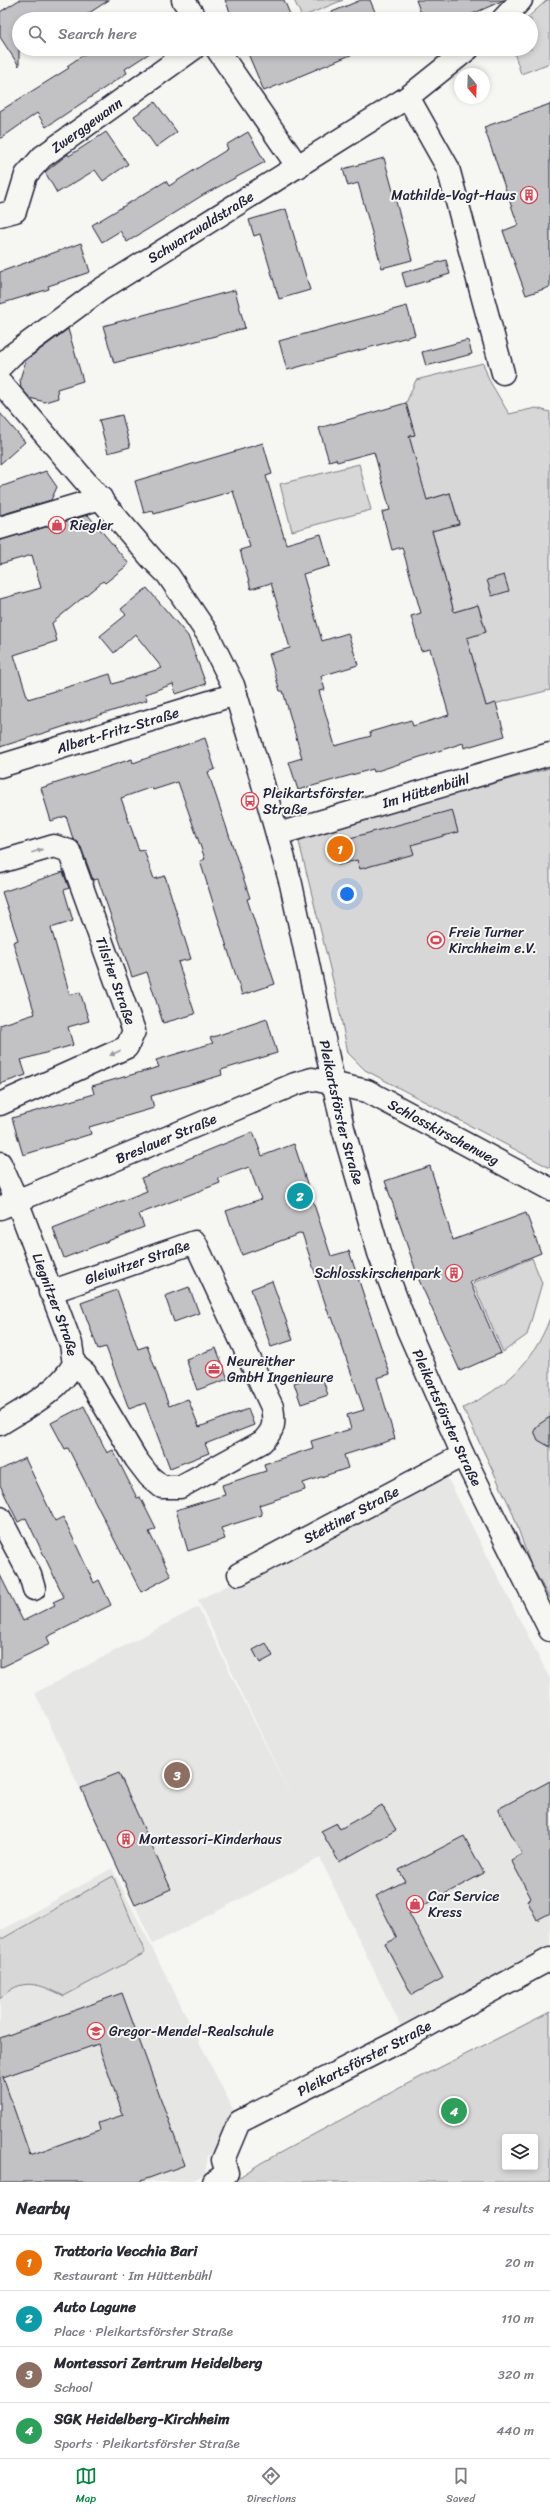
<!DOCTYPE html>
<meta charset="utf-8">
<style>
:root{--surface:#fff;--page:#f7f7f7;--text:#2b2b33;--muted:#7c7c81;--line:#e1e1e2;--accent:#0b8043}
body{margin:0;font-family:Sriracha,sans-serif;background:var(--page);color:var(--text)}
.controls{position:absolute;right:12px;bottom:12px;display:grid;overflow:hidden;border-radius:4px;box-shadow:0 2px 6px #0003}
.controls button{width:36px;height:36px;display:grid;place-items:center;padding:0;border:0;border-bottom:1px solid var(--line);background:var(--surface);color:var(--text);font:20px sans-serif}
.compass{position:absolute;left:454px;top:68px;width:36px;height:36px;border-radius:50%;background:var(--surface);box-shadow:0 2px 6px #0003;rotate:161deg}
.you{position:absolute;left:347px;top:894px;width:14px;height:14px;margin:-10px;border:3px solid #fff;border-radius:50%;background:#1a73e8;box-shadow:0 0 0 6px #1a73e833}
.badge{display:grid;place-items:center;width:26px;height:26px;border-radius:50%;background:var(--accent);color:#fff;font-size:13px;font-weight:700}
.pin{position:absolute;translate:-50% -50%;border:2px solid #fff;box-shadow:0 1px 4px #0006}
.list{margin:0;padding:0;list-style:none}
h2{display:flex;justify-content:space-between;align-items:center;height:52px;margin:0;padding:0 16px;font-size:17px}
h2 small{font-size:13px;font-weight:400;color:var(--muted)}
.list li{display:grid;grid-template-columns:26px 1fr auto;gap:12px;align-items:center;box-sizing:border-box;height:56px;padding:0 16px;border-top:1px solid var(--line)}
.list b{display:block;font-size:15px;white-space:nowrap}
.list p{margin:0;font-size:13px;white-space:nowrap;color:var(--muted)}
.list em{font-size:13px;font-style:normal;color:var(--muted)}
.icon{flex:none;width:22px;height:22px;fill:none;stroke:currentColor;stroke-width:2;stroke-linecap:round;stroke-linejoin:round}
.map{position:relative;flex:none;width:550px;height:2182px;overflow:hidden}
.search{position:absolute;background:var(--surface);box-shadow:0 2px 6px #0003;left:12px;right:12px;top:12px;height:44px;display:flex;align-items:center;gap:10px;box-sizing:border-box;padding:0 14px;border-radius:22px;color:var(--muted);font-size:15px}
.sheet{height:276px;background:var(--surface)}
nav{display:flex;justify-content:space-around;align-items:center;box-sizing:border-box;height:56px;border-top:1px solid var(--line);background:var(--surface);font-size:11px;color:var(--muted)}
nav a{display:grid;justify-items:center;gap:2px}
nav .on{color:var(--accent)}
.map>svg:first-child{display:block}
</style>
<div class="map">
<svg width="550" height="2182" viewBox="0 0 550 2182">
<rect width="100%" height="100%" fill="#f6f6f2"/>
<filter id="ink" filterUnits="userSpaceOnUse"><feTurbulence type="fractalNoise" baseFrequency=".025" numOctaves="2"/><feDisplacementMap in="SourceGraphic" scale="8" xChannelSelector="R" yChannelSelector="G"/><feConvolveMatrix kernelMatrix="1 2 1 2 8 2 1 2 1" color-interpolation-filters="sRGB"/></filter>
<g filter="url(#ink)">
<g fill="#e6e6e4">
<path d="M447,1477L550,1679V1950L402,2029L320,1858L153,1944L35,1693L198,1607L293,1801L198,1600Z"/>
<path d="M112,1868L235,2113L221,2149L208,2155L205,2174L190,2182H0V1931Z"/>
</g>
<g fill="#d7d7d7" stroke="#7c7c89" fill-rule="evenodd">
<path d="M294,0H343L302,17Z"/>
<path d="M547,0H550V63L521,74L513,49H531V19H526Z"/>
<path d="M483,363L489,380L509,414L536,408L550,412V690L486,706L469,647L461,639L486,632L478,605L454,612L432,531L459,523L450,493L426,500L409,436L414,435L406,403L416,380Z"/>
<path d="M359,464L371,510L292,531L280,484Z"/>
<path d="M550,768V1168L365,1070L348,1053L335,989L299,842L306,835Z"/>
<path d="M532,1258L542,1283L527,1335L503,1352L473,1283Z"/>
<path d="M550,1318V1599L530,1563L512,1511L463,1408C506,1387 533,1363 550,1318Z"/>
<path d="M113,1876L145,1953L64,1996C40,1984 21,1976 0,1999V1940Z"/>
<path d="M550,2012V2182H232L261,2163L407,2084ZM505,2137H535V2167H505Z"/>
</g>
<g fill="#c2c2c4" stroke="#22223b" fill-rule="evenodd">
<path d="M19,0H109L80,19H19V66L0,37V12Z"/>
<path d="M225,0H284L292,19H233Z"/>
<path d="M361,0H370L378,19H315Z"/>
<path d="M416,0H504L461,19H423Z"/>
<path d="M92,49H156L125,69L127,73L46,127L37,113L0,139V111L69,68L67,66Z"/>
<path d="M246,49H365L264,91Z"/>
<path d="M155,102L177,132L156,147L134,116Z"/>
<path d="M550,104V287L526,295L503,231L518,225L484,127Z"/>
<path d="M106,132L128,164L103,181L95,170L57,193L45,172L68,154L69,156Z"/>
<path d="M248,132L265,162L203,195L127,242L120,231L102,242L92,225L166,181L169,186L228,149L226,145Z"/>
<path d="M384,158L412,260L382,268L358,183L348,186L343,169Z"/>
<path d="M286,209L310,290L279,299L260,234L254,236L249,220Z"/>
<path d="M81,243L90,272L48,286L49,289L0,304V272Z"/>
<path d="M446,260L450,274L406,287L402,273Z"/>
<path d="M235,290L245,328L114,363L103,326Z"/>
<path d="M407,306L415,335L287,370L279,341Z"/>
<path d="M68,329L83,381L57,389L58,398L45,402L30,398L21,388L20,379L26,360Z"/>
<path d="M468,340L472,354L426,366L422,352Z"/>
<path d="M406,403L415,435L409,436L427,500L450,493L459,524L432,531L454,612L478,605L486,632L467,638L486,706L496,703L505,736L464,748L463,743L374,772L373,769L298,790L289,762L302,758L283,691H280L269,654L290,648L271,583L251,589L240,550L250,547L233,491L154,514L153,511L144,513L135,481L263,443L272,474L266,476L286,544L321,534L330,566L303,574L322,641L348,633L358,665L321,676L325,690L319,691L335,746L371,736L370,732L411,720L413,726L449,715L430,649L421,651L411,616L421,613L402,547L392,550L382,512L390,510L374,452L337,462L336,459L329,461L319,428Z"/>
<path d="M0,413L25,442L0,464Z"/>
<path d="M122,415L130,447L108,453L99,420Z"/>
<path d="M46,471L57,487L51,500L0,515V487Z"/>
<path d="M88,515L129,564L105,583L103,581L52,623L57,641L14,655L28,699L110,674L113,684L162,668L135,634L114,653L100,636L126,615L121,609L147,588L188,636L206,684L176,694L173,684L145,694L147,700L0,747V599L41,588L32,555L0,564V540Z"/>
<path d="M504,575L509,591L492,596L487,580Z"/>
<path d="M205,738L215,769L208,772L250,898L247,899L275,984L242,995L200,861L205,859L178,782L153,790L152,787L121,798L139,851L144,850L154,879L165,876L191,959L178,962L195,1014L163,1023L147,972L132,977L98,879L93,880L81,847L73,839L66,816L51,821L41,788L132,759L133,763Z"/>
<path d="M452,810L458,832L411,845L414,854L360,869L357,860L338,865L332,843Z"/>
<path d="M63,872L69,888L64,890L73,921L51,928L70,995L80,992L89,1021L68,1027L73,1045L21,1060L26,1075L0,1084V1025L35,1014L13,942L18,940L2,892Z"/>
<path d="M267,1019L277,1053L221,1070L222,1075L151,1096L154,1108L89,1127L91,1134L23,1155L12,1118L94,1094L92,1086L159,1067L156,1060L213,1043L210,1038Z"/>
<path d="M253,1132L262,1156L294,1144L331,1256L349,1251L390,1374L377,1378L395,1439L344,1455L348,1468L303,1483L305,1490L259,1505L262,1515L221,1528L225,1539L188,1551L176,1510L225,1495L222,1485L266,1471L264,1464L313,1448L311,1441L351,1429L347,1415L364,1410L332,1317L330,1318L302,1233L242,1255L226,1211L261,1199L249,1167L218,1178L220,1183L139,1214L144,1227L64,1258L53,1228L147,1191L141,1178Z"/>
<path d="M430,1166L453,1240L526,1213L541,1253L470,1282L501,1353L460,1371L419,1280L385,1181Z"/>
<path d="M272,1281L293,1340L271,1347L251,1289Z"/>
<path d="M189,1287L199,1313L174,1322L165,1296Z"/>
<path d="M117,1290L138,1349L147,1346L169,1406L188,1399L199,1427L248,1409L254,1425L205,1444L209,1453L170,1468L145,1403L129,1409L106,1347L98,1349L81,1303Z"/>
<path d="M216,1348L228,1379L197,1390L186,1359Z"/>
<path d="M321,1374L328,1395L301,1404L294,1383Z"/>
<path d="M84,1406L107,1453L113,1450L137,1498L140,1497L156,1529L149,1532L171,1576L141,1592L68,1448L65,1449L51,1423Z"/>
<path d="M550,1417V1447L538,1440L534,1431L538,1425Z"/>
<path d="M25,1458L55,1521L63,1517L94,1583L99,1580L111,1605L47,1637L50,1644L0,1668V1575L23,1621L55,1605L53,1602L64,1597L26,1518L18,1522L0,1485V1470Z"/>
<path d="M266,1643L273,1656L260,1663L253,1650Z"/>
<path d="M119,1773L171,1889L135,1905L81,1788Z"/>
<path d="M550,1781V1913L537,1920L527,1900L531,1898L511,1860L522,1854L498,1809Z"/>
<path d="M382,1805L396,1830L339,1862L321,1831L337,1823L340,1829Z"/>
<path d="M464,1836L484,1873L409,1913L443,1978L412,1995L385,1944L397,1938L376,1896L405,1881L399,1870Z"/>
<path d="M122,1993L185,2165L138,2182H0V2038ZM98,2044L123,2115L98,2123L100,2130L30,2155L3,2077Z"/>
</g>
<g fill="none" stroke-linecap="round" stroke-linejoin="round">
<defs>
<g id="street">
<path d="M183,0L196,19"/>
<path d="M503,19L521,0"/>
<path d="M217,49L298,167"/>
<path d="M408,97L448,168L503,373"/>
<path id="s1" d="M0,215L15,211L26,175L42,157L193,49"/>
<path id="s2" d="M0,367L12,355L100,290L408,97L468,49"/>
<path d="M0,528L101,498"/>
<path id="s3" d="M0,766L236,694"/>
<path id="s4" d="M278,834L550,754"/>
<path id="s5" d="M0,862L54,846L69,851L134,1031L127,1047L0,1104"/>
<path id="s6" d="M0,1163L17,1201L71,1344L74,1364C58,1392 27,1407 0,1424"/>
<path id="s7" d="M0,1208L295,1084L312,1079L367,1091L550,1189"/>
<path id="s8" d="M50,1292L195,1242L272,1407C275,1424 274,1430 262,1442L180,1487H162L149,1476L136,1459L85,1373L74,1364"/>
<path d="M0,1518L30,1575L34,1589"/>
<path id="s9" d="M239,1574L463,1455"/>
<path id="s10" d="M214,2182L227,2173L223,2160L239,2122L399,2041L550,1959"/>
</g>
<g id="secondary">
<path id="s11" d="M0,382L152,559L168,575L207,633L233,685L261,777L291,884L343,1128L379,1253L408,1330L463,1455L550,1630"/>
</g>
</defs>
<use href="#street" stroke="#22223b" stroke-width="25"/>
<use href="#secondary" stroke="#22223b" stroke-width="25"/>
<use href="#street" stroke="#f6f6f2" stroke-width="22"/>
<use href="#secondary" stroke="#f6f6f2" stroke-width="22"/>
</g>
<defs><path id="oneway-solid" d="M-6-.8H1V-3.2L6.5 0L1 3.2V.8H-6Z"/></defs>
<g fill="#9797a0">
<use href="#oneway-solid" transform="translate(37 851) rotate(-17)"/>
<use href="#oneway-solid" transform="translate(115 1053) rotate(156)"/>
</g>
</g>
<defs>
<symbol id="building-ring" viewBox="-11 -11 22 22"><circle r="9.5" fill="#f6f6f2" stroke="#d1495b" stroke-width="1.5"/><path d="M-4-6H4V6H1V3H-1V6H-4ZM-2.5-4.3h1.7v1.8h-1.7ZM.8-4.3h1.7v1.8H.8ZM-2.5-1h1.7V.8h-1.7ZM.8-1h1.7V.8H.8Z" fill="#d1495b"/></symbol>
<symbol id="shop-ring" viewBox="-11 -11 22 22"><circle r="9.5" fill="#f6f6f2" stroke="#d1495b" stroke-width="1.5"/><path d="M-5-2.5h2.3a2.7 3.5 0 0 1 5.4 0H5L5.5 6h-11ZM-1.5-2.5h3a1.5 2.3 0 0 0-3 0Z" fill="#d1495b"/></symbol>
<symbol id="bus-ring" viewBox="-11 -11 22 22"><circle r="9.5" fill="#f6f6f2" stroke="#d1495b" stroke-width="1.5"/><path d="M-5-6H5V4H4V6H2V4H-2V6H-4V4H-5ZM-3.5-4V0h7V-4ZM-3.5 1.2v1.5H-2V1.2ZM2 1.2v1.5H3.5V1.2Z" fill="#d1495b"/></symbol>
<symbol id="stadium-ring" viewBox="-11 -11 22 22"><circle r="9.5" fill="#f6f6f2" stroke="#d1495b" stroke-width="1.5"/><path d="M0-5a6.5 5 0 1 0 0 10a6.5 5 0 1 0 0-10ZM-3.5-1.8h7v3.6h-7Z" fill="#d1495b"/></symbol>
<symbol id="office-ring" viewBox="-11 -11 22 22"><circle r="9.5" fill="#f6f6f2" stroke="#d1495b" stroke-width="1.5"/><path d="M-6-3h4V-5.5h4V-3h4V5H-6ZM-1-4.5V-3h2v-1.5ZM-6 0V1H6V0Z" fill="#d1495b"/></symbol>
<symbol id="school-ring" viewBox="-11 -11 22 22"><circle r="9.5" fill="#f6f6f2" stroke="#d1495b" stroke-width="1.5"/><path d="M0-5L7-2L0 1L-7-2ZM-4 1L0 2.5L4 1V4Q0 6-4 4Z" fill="#d1495b"/></symbol>
</defs>
<g fill-rule="evenodd">
<use href="#building-ring" x="519" y="185" width="20" height="20"/>
<use href="#shop-ring" x="47" y="515" width="20" height="20"/>
<use href="#bus-ring" x="240" y="791" width="20" height="20"/>
<use href="#stadium-ring" x="426" y="930" width="20" height="20"/>
<use href="#building-ring" x="444" y="1263" width="20" height="20"/>
<use href="#office-ring" x="204" y="1359" width="20" height="20"/>
<use href="#building-ring" x="116" y="1829" width="20" height="20"/>
<use href="#shop-ring" x="405" y="1894" width="20" height="20"/>
<use href="#school-ring" x="86" y="2021" width="20" height="20"/>
</g>
<g text-anchor="middle" stroke-width="4" stroke-linejoin="round" paint-order="stroke">
<g font-size="14" fill="#22223b" stroke="#f6f6f2">
<text dy="5" stroke="none"><textPath href="#s1" startOffset="132">Zwerggewann</textPath></text>
<text dy="5" stroke="none"><textPath href="#s2" startOffset="245">Schwarzwaldstraße</textPath></text>
<text dy="5" stroke="none"><textPath href="#s3" startOffset="123">Albert-Fritz-Straße</textPath></text>
<text dy="5" stroke="none"><textPath href="#s4" startOffset="154">Im Hüttenbühl</textPath></text>
<text dy="5" stroke="none"><textPath href="#s5" startOffset="210">Tilsiter Straße</textPath></text>
<text dy="5" stroke="none"><textPath href="#s11" startOffset="825">Pleikartsförster Straße</textPath></text>
<text dy="5" stroke="none"><textPath href="#s7" startOffset="481">Schlosskirschenweg</textPath></text>
<text dy="5" stroke="none"><textPath href="#s7" startOffset="180">Breslauer Straße</textPath></text>
<text dy="5" stroke="none"><textPath href="#s8" startOffset="92">Gleiwitzer Straße</textPath></text>
<text dy="5" stroke="none"><textPath href="#s6" startOffset="152">Liegnitzer Straße</textPath></text>
<text dy="5" stroke="none"><textPath href="#s11" startOffset="1149">Pleikartsförster Straße</textPath></text>
<text dy="5" stroke="none"><textPath href="#s9" startOffset="127">Stettiner Straße</textPath></text>
<text dy="5" stroke="none"><textPath href="#s10" startOffset="211">Pleikartsförster Straße</textPath></text>
</g>
<g font-size="14" fill="#22223b" stroke="#f6f6f2" text-anchor="start">
<text x="516" y="200" text-anchor="end">Mathilde-Vogt-Haus</text>
<text x="70" y="530">Riegler</text>
<text x="263" y="798">Pleikartsförster<tspan x="263" dy="16">Straße</tspan></text>
<text x="449" y="937">Freie Turner<tspan x="449" dy="16">Kirchheim e.V.</tspan></text>
<text x="441" y="1278" text-anchor="end">Schlosskirschenpark</text>
<text x="227" y="1366">Neureither<tspan x="227" dy="16">GmbH Ingenieure</tspan></text>
<text x="139" y="1844">Montessori-Kinderhaus</text>
<text x="428" y="1901">Car Service<tspan x="428" dy="16">Kress</tspan></text>
<text x="109" y="2036">Gregor-Mendel-Realschule</text>
</g>
</g>
</svg>
<div class="controls">
<button><svg class="icon" aria-label="layers" viewBox="0 0 24 24"><path d="M12 4l9 5-9 5-9-5zM3 14l9 5 9-5"/></svg></button>
</div>
<svg class="compass" viewBox="-18 -18 36 36"><path d="M0-13l5 13h-10z" fill="#e53935"/><path d="M0 13l5-13h-10z" fill="#7c7c81"/></svg>
<div class="you"></div>
<div class="pin badge" style="left:340px;top:849px;background:#e8710a">1</div>
<div class="pin badge" style="left:300px;top:1196px;background:#0f9aa8">2</div>
<div class="pin badge" style="left:177px;top:1775px;background:#8d6e63">3</div>
<div class="pin badge" style="left:454px;top:2111px;background:#2e9e5b">4</div>
<div class="search"><svg class="icon" aria-label="search" viewBox="0 0 24 24"><circle cx="10" cy="10" r="6"/><path d="M15 15l6 6"/></svg>Search here</div>
</div>
<section class="sheet">
<h2>Nearby<small>4 results</small></h2>
<ul class="list">
<li><span class="badge" style="background:#e8710a">1</span><div><b>Trattoria Vecchia Bari</b><p>Restaurant · Im Hüttenbühl</p></div><em>20 m</em></li>
<li><span class="badge" style="background:#0f9aa8">2</span><div><b>Auto Lagune</b><p>Place · Pleikartsförster Straße</p></div><em>110 m</em></li>
<li><span class="badge" style="background:#8d6e63">3</span><div><b>Montessori Zentrum Heidelberg</b><p>School</p></div><em>320 m</em></li>
<li><span class="badge" style="background:#2e9e5b">4</span><div><b>SGK Heidelberg-Kirchheim</b><p>Sports · Pleikartsförster Straße</p></div><em>440 m</em></li>
</ul>
</section>
<nav>
<a class="on"><svg class="icon" aria-label="map" viewBox="0 0 24 24"><path d="M3 6l6-2 6 2 6-2v14l-6 2-6-2-6 2zM9 4v14M15 6v14"/></svg>Map</a>
<a><svg class="icon" aria-label="directions" viewBox="0 0 24 24"><path d="M12 3l9 9-9 9-9-9zM9 14v-3h6M13 9l2 2-2 2"/></svg>Directions</a>
<a><svg class="icon" aria-label="saved" viewBox="0 0 24 24"><path d="M7 4h10v16l-5-4-5 4z"/></svg>Saved</a>
</nav>
